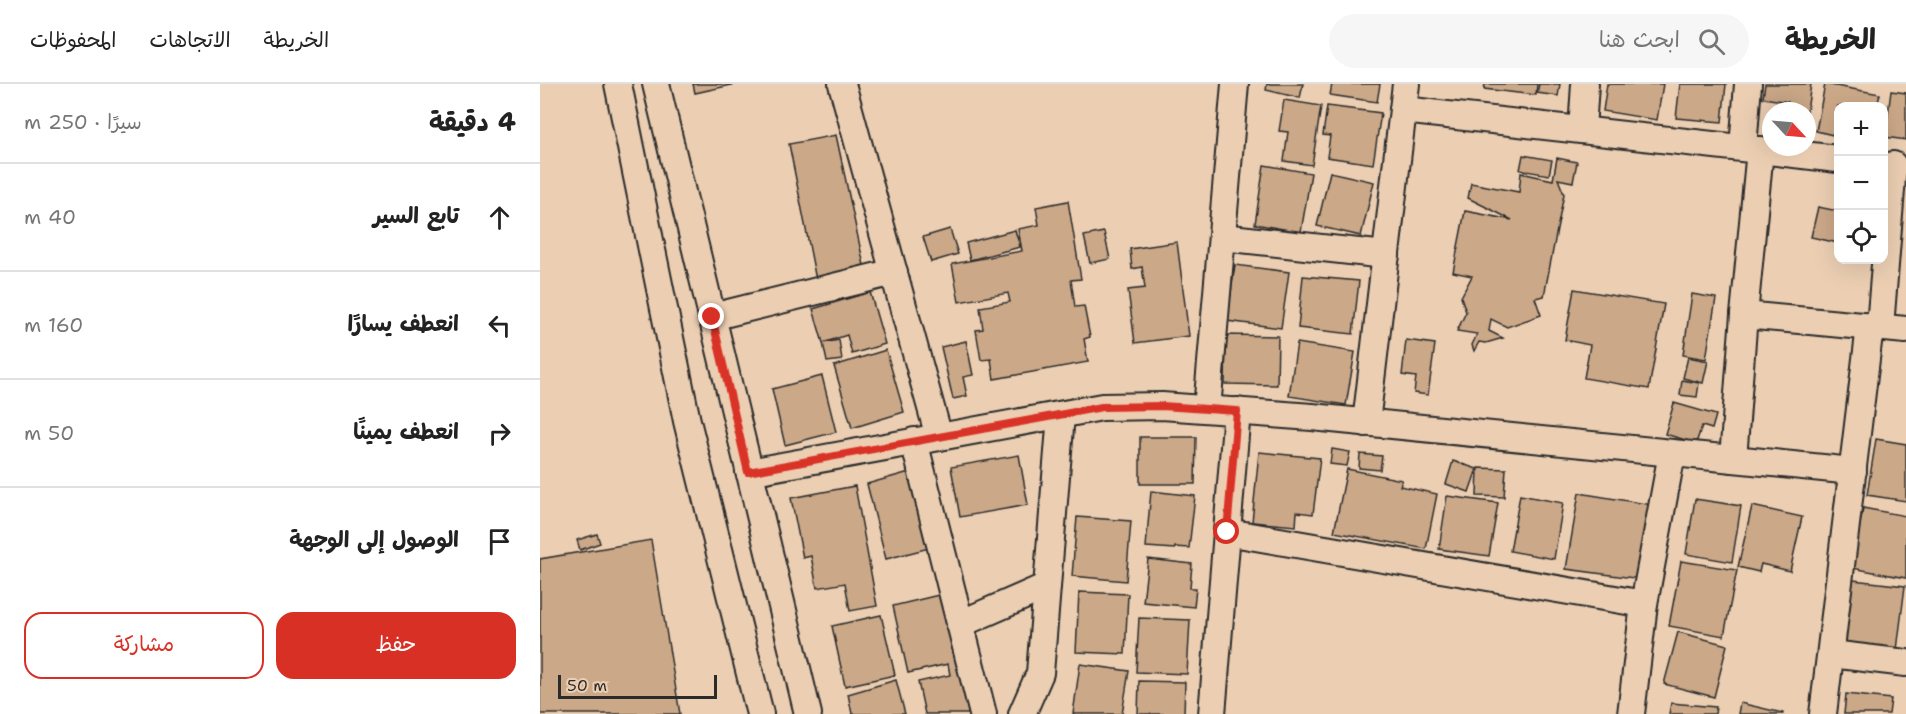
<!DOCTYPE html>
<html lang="ar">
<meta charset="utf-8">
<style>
:root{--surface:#fff;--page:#f6f6f6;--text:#222;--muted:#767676;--line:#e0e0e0;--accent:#d93025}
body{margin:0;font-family:"Shantell Sans","Playpen Sans Arabic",sans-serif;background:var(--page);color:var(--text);direction:rtl}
.controls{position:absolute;right:18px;top:18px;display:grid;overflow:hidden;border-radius:12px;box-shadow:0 6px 24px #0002}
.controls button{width:54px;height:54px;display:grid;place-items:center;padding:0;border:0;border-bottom:2px solid var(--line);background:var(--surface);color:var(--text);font:30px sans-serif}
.compass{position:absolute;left:1222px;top:18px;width:54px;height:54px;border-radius:50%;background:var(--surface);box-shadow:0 6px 24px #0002;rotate:116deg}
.scale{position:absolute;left:18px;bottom:15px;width:159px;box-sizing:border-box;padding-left:6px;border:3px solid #2b2b2b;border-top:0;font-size:16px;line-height:21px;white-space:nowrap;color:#2b2b2b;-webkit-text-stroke:4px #eccfb3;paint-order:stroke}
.stop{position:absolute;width:18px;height:18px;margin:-14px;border:4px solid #d93025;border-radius:50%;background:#fff}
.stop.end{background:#d93025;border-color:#fff;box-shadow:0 2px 6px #0008}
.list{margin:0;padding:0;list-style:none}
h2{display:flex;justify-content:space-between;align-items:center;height:78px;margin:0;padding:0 24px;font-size:26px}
h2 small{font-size:20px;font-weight:400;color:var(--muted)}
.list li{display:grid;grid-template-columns:39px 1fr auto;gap:18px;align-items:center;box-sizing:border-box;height:108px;padding:0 24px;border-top:2px solid var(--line)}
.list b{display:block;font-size:22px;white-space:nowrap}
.list em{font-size:20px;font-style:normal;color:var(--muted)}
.actions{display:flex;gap:12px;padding:18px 24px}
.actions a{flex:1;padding:14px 0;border:2px solid var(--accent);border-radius:18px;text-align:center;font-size:21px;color:var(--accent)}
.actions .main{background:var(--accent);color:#fff}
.icon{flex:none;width:33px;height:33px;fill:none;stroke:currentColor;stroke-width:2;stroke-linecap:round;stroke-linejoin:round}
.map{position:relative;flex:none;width:1366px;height:630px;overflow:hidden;direction:ltr}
header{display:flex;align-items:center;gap:36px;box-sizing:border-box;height:84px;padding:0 30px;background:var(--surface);border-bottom:2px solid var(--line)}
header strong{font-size:28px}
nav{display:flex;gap:33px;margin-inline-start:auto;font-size:21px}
.search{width:420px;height:54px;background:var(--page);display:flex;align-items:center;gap:15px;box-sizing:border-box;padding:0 21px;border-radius:33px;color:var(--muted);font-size:22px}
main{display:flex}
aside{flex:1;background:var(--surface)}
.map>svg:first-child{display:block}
</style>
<header>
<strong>الخريطة</strong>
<div class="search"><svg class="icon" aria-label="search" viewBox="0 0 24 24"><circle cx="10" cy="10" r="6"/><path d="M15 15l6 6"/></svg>ابحث هنا</div>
<nav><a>الخريطة</a><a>الاتجاهات</a><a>المحفوظات</a></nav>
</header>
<main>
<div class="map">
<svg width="1366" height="630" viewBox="0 0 1366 630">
<rect width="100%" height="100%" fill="#eccfb3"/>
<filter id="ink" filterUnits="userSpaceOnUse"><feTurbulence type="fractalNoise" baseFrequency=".0167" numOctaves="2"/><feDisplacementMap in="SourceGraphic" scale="12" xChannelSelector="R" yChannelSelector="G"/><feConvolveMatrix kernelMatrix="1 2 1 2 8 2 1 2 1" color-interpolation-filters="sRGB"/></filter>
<g filter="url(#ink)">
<g fill="#cba888" stroke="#2b2b2b" stroke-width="1.5">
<path d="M153,0H196L155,9Z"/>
<path d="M727,0H763L760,14L726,6Z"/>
<path d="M792,0H840L837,18L790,11Z"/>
<path d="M945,0H997L996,11L944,5Z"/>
<path d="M999,0H1020L1018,12L997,9Z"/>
<path d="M1067,0H1123L1117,36L1063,27Z"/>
<path d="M1140,0H1186L1182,38L1136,34Z"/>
<path d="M1225,0H1271L1267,27H1247L1248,18L1223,14Z"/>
<path d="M1285,0L1340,10L1337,22H1298V41L1296,40L1293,51L1276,47Z"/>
<path d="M1351,7L1366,9V56L1345,53Z"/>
<path d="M744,16L781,22L772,81L744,77L748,48L739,47Z"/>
<path d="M787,22L841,29L833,80L787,73L790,52L783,51Z"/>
<path d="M296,51L325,186L276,196L249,60Z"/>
<path d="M983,71L1012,76L1009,91L980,86Z"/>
<path d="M1017,74L1037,78L1033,98L1018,95L1024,110L1004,212L995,214L1001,231L967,243L951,235L949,247L963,254L946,259L939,258L934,267L932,261L937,250L917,247L926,228L921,213L932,192L913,188L925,127L972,136L928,114L931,99L979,108L981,89L1013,96Z"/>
<path d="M724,81L771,89L761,148L715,140Z"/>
<path d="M790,88L834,98L821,152L777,142Z"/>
<path d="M528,117L541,195L531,196L535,223L544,222L550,253L544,255L548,278L454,295L451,275L441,276L436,246L443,245L440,223L470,218L468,209L419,218L412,180L482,167L478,145L499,141L496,123Z"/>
<path d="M1278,123L1298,127V159L1271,153Z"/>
<path d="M410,145L418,170L391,178L383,153Z"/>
<path d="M475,146L480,163L430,176L426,159Z"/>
<path d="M564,148L570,175L550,179L544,152Z"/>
<path d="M637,158L649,252L595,259L588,206L605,204L602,183L592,185L590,165Z"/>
<path d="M695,181L749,188L741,244L687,237Z"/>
<path d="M763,192L819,197L813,250L758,244Z"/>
<path d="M1034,205L1124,220L1109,305L1044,294L1050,261L1025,256Z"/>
<path d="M330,208L345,260L312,270L307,251L283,259L273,225Z"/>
<path d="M1152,210L1176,214L1166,275L1143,271Z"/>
<path d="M686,251L738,252L737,301L685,300Z"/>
<path d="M299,256L302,276L287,278L283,259Z"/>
<path d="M866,256L895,260L888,311L874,309L876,293L862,291Z"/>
<path d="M426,257L433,291L423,293L427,312L413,315L401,263Z"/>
<path d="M757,259L815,268L806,321L749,312Z"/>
<path d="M346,266L364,328L312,344L294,282Z"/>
<path d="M1148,273L1168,277L1163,299L1143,294Z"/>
<path d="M282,292L296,348L245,361L232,305Z"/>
<path d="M1142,296L1159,299L1157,313L1140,311Z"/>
<path d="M1134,319L1176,331L1172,345L1162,342L1156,359L1125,350Z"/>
<path d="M600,353H656L655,400H600Z"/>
<path d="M1336,355L1366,360V417L1327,411Z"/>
<path d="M792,365L810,368L807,382L790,380Z"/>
<path d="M719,368L780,374L773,430L757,428L756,442L712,438Z"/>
<path d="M820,370L842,372L840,386L819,384Z"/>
<path d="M479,371L488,421L420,433L411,383Z"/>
<path d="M913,377L937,385L929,408L906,400Z"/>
<path d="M938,384L966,385L964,413L937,412Z"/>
<path d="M807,385L862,396L860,402L897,410L886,465L794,448Z"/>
<path d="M373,387L393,463L346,475L327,400Z"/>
<path d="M315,402L337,522L310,527L305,499L277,504L271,472L263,474L251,414Z"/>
<path d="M611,407L655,412L649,464L635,463V465L606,463Z"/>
<path d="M1039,409L1113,421L1101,495L1026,485Z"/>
<path d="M980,411L1023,419L1014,475L970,467Z"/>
<path d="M907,412L958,419L949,472L899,465Z"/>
<path d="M1155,415L1201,422L1192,478L1146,470Z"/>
<path d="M1212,422L1262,433L1250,487L1221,480L1219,488L1198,483Z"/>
<path d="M1323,424L1366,432V494L1312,484Z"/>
<path d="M537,433L591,437L586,497L532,492Z"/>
<path d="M57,450L60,459L40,466L37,456Z"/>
<path d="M111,456L140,630H0V475Z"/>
<path d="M608,475L652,480L650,504H656L654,523L603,518Z"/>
<path d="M1141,477L1197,486L1184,552L1129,542Z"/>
<path d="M1313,496L1365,502L1357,566L1305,559Z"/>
<path d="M539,508L588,510L585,570L536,568Z"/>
<path d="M403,510L429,630H385L378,598L410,591L408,580L368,589L353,522Z"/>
<path d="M341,531L355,591L305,602L292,542Z"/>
<path d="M599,534L650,536L647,590L596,588Z"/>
<path d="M1138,548L1187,561L1174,613L1124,600Z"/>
<path d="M540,580L589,587L582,630H533Z"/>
<path d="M356,596L365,630H312L308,610Z"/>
<path d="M599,597L645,598L644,630H598Z"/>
<path d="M1306,610L1351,615L1349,630H1304Z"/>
<path d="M1131,619L1176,623L1175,630H1129Z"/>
<path d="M1200,619L1243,629V630H1198Z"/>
</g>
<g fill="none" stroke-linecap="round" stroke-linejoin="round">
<defs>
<g id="minor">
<path d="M78,0L147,337L220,630"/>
<path d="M116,0L268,630"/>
<path d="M302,0L399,353"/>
<path d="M863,26L1298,75"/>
<path d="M1042,46L1045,0"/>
<path d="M1203,64L1208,0"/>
<path d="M682,153L846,171"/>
<path d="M1204,231L1366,246"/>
<path d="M172,233L354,188"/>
<path d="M1340,243L1353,81"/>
<path d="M667,325L695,0"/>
<path d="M826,339L866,0"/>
<path d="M374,357L443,630"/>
<path d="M1193,375L1204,231L1220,66"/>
<path d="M209,388L562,323L622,322L772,333L1313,387"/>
<path d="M687,448L1104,520"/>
<path d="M420,540L507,502"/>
<path d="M1291,570L1366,579"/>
<path d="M482,630L500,589L521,331"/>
<path d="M672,630L697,327"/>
<path d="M1091,630L1104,520L1132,369"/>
<path d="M1283,630L1330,242"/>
</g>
</defs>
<use href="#minor" stroke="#2b2b2b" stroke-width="30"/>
<use href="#minor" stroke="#eccfb3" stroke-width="26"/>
</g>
</g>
<g fill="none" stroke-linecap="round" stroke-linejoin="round" filter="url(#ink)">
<path stroke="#d93025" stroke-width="8" d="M172,233L208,388L562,323L622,322L697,327L687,448"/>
</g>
</svg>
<div class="controls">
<button>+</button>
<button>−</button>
<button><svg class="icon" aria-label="locate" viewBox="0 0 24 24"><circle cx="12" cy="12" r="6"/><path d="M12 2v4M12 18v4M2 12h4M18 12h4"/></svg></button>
</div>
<svg class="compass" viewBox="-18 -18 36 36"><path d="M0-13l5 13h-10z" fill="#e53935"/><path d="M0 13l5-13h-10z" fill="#767676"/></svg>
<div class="scale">50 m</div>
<div class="stop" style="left:687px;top:448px"></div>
<div class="stop end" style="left:172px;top:233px"></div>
</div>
<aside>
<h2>4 دقيقة<small>سيرًا · 250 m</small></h2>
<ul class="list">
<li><svg class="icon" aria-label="ahead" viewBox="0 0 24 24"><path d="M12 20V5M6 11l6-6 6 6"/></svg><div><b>تابع السير</b></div><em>40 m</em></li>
<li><svg class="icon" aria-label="left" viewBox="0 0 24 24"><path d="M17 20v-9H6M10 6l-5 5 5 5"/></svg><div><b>انعطف يسارًا</b></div><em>160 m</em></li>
<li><svg class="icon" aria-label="right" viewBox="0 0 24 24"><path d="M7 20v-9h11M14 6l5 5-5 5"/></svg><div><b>انعطف يمينًا</b></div><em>50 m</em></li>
<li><svg class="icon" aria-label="arrive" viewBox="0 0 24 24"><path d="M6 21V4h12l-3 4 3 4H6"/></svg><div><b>الوصول إلى الوجهة</b></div></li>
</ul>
<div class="actions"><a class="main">حفظ</a><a>مشاركة</a></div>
</aside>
</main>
